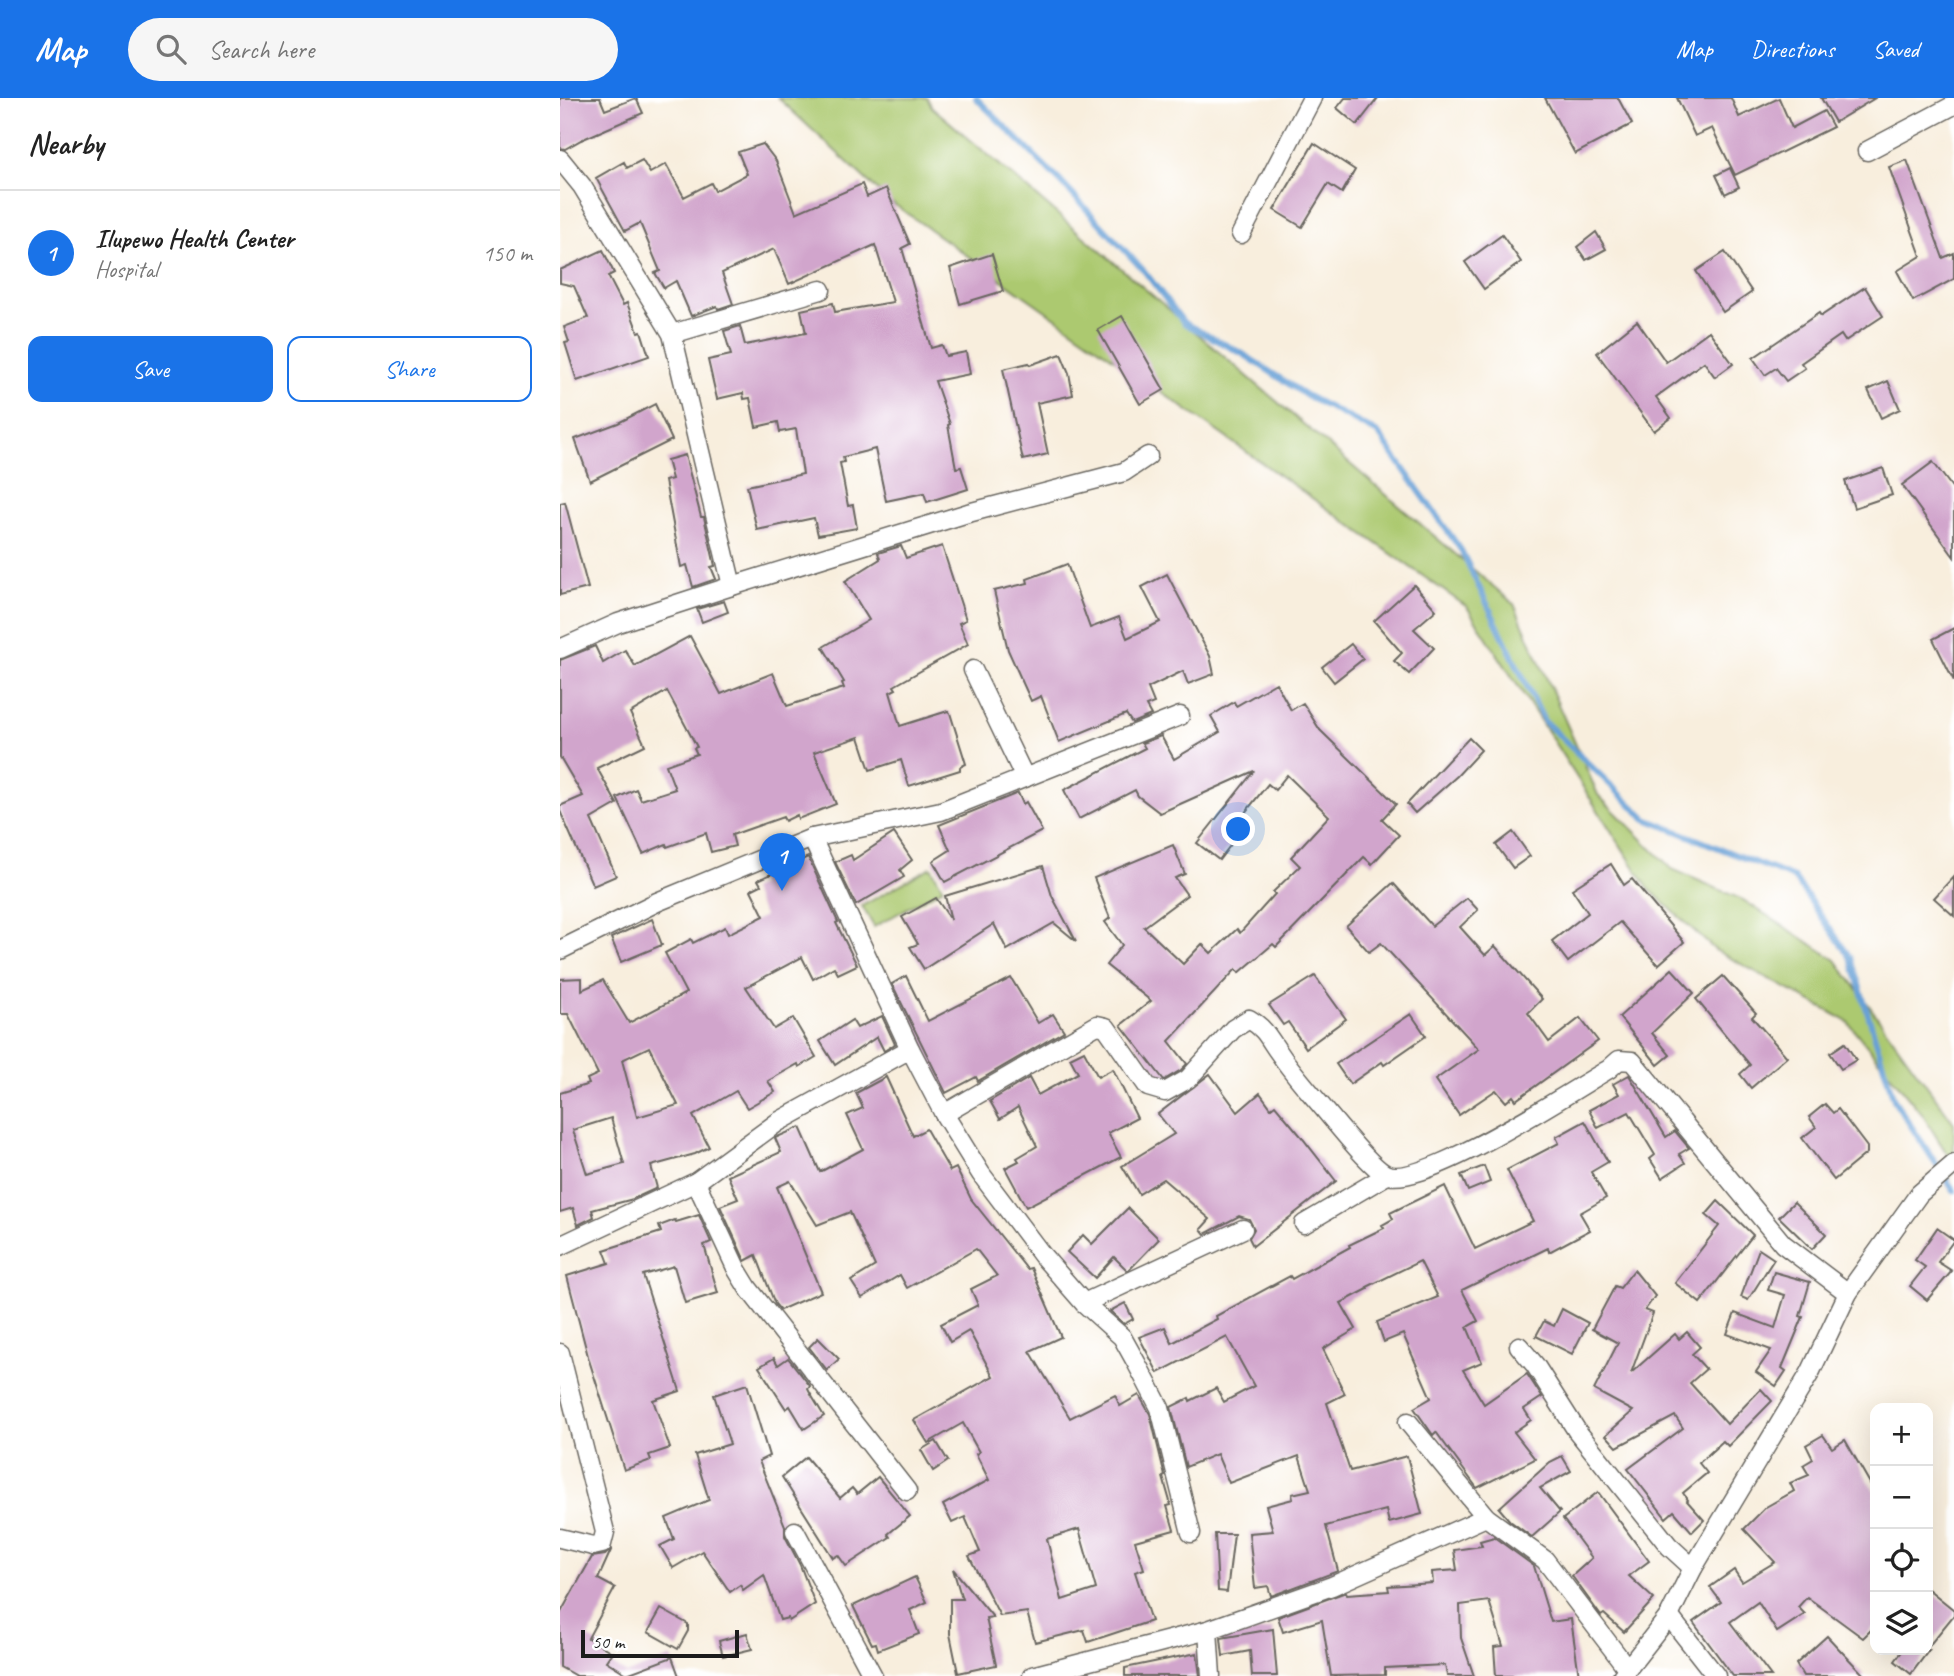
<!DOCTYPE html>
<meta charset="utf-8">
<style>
:root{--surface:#fff;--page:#f6f6f6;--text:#222;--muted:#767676;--line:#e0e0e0;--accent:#1a73e8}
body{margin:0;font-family:Caveat,sans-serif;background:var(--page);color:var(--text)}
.controls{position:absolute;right:21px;bottom:21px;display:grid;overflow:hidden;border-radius:14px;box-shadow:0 7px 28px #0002}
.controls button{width:63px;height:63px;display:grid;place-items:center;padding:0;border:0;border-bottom:2px solid var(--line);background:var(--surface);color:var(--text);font:35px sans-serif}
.scale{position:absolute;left:21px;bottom:18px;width:158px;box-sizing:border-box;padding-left:7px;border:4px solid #1c1c1c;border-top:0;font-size:19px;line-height:24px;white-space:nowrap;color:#1c1c1c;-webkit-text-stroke:5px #fff;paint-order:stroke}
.you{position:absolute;left:679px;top:732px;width:24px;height:24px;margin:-18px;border:5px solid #fff;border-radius:50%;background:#1a73e8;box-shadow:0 0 0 10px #1a73e833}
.badge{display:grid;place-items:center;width:46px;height:46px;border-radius:50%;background:var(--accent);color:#fff;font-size:23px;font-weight:700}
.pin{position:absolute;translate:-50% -58px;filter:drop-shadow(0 2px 4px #0008)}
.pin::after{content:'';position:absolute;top:37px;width:24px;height:21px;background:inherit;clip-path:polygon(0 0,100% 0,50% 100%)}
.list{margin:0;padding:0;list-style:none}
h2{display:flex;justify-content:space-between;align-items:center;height:91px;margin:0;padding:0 28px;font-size:30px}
h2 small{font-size:23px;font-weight:400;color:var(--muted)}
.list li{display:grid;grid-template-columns:46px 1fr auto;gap:21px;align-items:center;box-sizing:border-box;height:126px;padding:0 28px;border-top:2px solid var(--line)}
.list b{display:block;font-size:26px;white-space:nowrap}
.list p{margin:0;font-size:23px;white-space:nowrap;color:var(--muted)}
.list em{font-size:23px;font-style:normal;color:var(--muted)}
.actions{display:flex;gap:14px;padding:21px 28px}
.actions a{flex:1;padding:16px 0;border:2px solid var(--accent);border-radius:14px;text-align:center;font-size:24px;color:var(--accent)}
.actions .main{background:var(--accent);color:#fff}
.icon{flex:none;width:38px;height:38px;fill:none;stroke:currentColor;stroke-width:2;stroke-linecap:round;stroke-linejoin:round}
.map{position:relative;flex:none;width:1394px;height:1578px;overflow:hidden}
header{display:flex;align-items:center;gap:42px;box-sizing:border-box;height:98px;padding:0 35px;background:var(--accent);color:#fff}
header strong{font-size:33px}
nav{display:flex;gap:38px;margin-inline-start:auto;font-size:24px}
.search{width:490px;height:63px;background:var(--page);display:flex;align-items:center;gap:18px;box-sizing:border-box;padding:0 24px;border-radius:38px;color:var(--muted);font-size:26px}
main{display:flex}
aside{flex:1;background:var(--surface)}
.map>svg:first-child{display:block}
</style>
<header>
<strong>Map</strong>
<div class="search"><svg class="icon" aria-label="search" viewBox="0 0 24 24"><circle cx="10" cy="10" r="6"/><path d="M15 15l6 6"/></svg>Search here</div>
<nav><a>Map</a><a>Directions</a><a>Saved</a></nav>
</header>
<main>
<aside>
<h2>Nearby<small></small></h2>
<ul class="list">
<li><span class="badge">1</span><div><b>Ilupewo Health Center</b><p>Hospital</p></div><em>150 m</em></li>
</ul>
<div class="actions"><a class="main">Save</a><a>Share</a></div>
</aside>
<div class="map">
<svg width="1394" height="1578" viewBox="0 0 1394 1578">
<rect width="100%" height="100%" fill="#fff"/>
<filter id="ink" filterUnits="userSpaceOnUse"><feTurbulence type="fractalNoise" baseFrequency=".0143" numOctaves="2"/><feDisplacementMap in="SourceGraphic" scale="14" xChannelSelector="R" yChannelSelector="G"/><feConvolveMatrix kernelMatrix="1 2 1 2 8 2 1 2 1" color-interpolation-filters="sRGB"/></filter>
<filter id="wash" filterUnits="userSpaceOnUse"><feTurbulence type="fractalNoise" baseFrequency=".00686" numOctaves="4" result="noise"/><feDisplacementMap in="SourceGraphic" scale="28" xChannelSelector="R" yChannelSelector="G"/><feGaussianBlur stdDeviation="1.57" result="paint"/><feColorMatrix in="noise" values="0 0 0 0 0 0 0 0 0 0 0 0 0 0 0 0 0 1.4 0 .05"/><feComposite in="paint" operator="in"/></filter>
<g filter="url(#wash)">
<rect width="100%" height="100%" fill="#f8eedd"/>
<g fill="#acc970" stroke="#647246" stroke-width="2">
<path d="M218,0H367L372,9L954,506L1038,697L1112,771L1183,802L1276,862L1394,1025V1067L1362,1016L1287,923L1155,852L1088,790L907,509L328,102Z"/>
<path d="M371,769L383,790L314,829L302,808Z"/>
</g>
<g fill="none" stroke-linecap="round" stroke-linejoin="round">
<path stroke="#67a0d6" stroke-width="6" d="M416,0L500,83L585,174L624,225L683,256L747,298L818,335L901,452L984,623L1086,721L1234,780L1291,860L1334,1002L1394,1093"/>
</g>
<g id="blocks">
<g fill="#d1a5cc" fill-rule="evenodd">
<path d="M0,0H40L45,12L76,0L83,15L21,42L5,51L0,50Z"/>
<path d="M785,0H818L797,27L777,10Z"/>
<path d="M985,0H1058L1072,26L1015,56Z"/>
<path d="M1117,0H1171L1179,19L1219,0L1232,30L1264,13L1273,29L1175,77L1152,30L1135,38Z"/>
<path d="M1261,0H1315L1275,24Z"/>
<path d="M754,45L795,72L782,95L768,86L742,129L714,112Z"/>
<path d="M203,46L216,63L236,115L302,86L307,99L326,90L350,146L342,150L371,250L382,247L386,258L406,254L410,276L375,283L390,326L388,327L396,370L401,369L408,391L367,404L364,395L326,403L315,351L283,359L284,364L280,365L288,408L293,407L297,430L258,437L254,420L197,432L187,388L243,376L236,331L220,334L218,324L196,329L190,300L184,301L183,295L157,301L148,262L171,257L164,233L180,228L185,247L246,235L241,212L273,205L275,214L333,204L315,147L229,186L214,151L162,175L173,206L158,211L157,208L131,218L116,183L104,190L95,175L100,173L80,125L65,133L36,80L64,64L67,70L82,62L90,75L106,66L124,99L151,85L155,93L187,76L178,54Z"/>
<path d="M1347,62L1383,160L1394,155V181L1353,203L1337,173L1361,158L1329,69Z"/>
<path d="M1170,70L1179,89L1165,96L1156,77Z"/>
<path d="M1036,134L1046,151L1026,162L1017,149Z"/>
<path d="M942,137L961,164L924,191L905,164Z"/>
<path d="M43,152L54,175L48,178L63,207L67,205L78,234L81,233L89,258L17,283L5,245L9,244L4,229L28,220L14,188L0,185V172Z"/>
<path d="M1165,154L1192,194L1163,214L1136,173Z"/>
<path d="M432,156L443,193L400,206L390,170Z"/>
<path d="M1305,189L1323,218L1285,243L1281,237L1241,265L1245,270L1226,283L1216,270L1205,277L1193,260L1259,215L1261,218Z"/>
<path d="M562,218L604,292L580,306L538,232Z"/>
<path d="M1077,223L1106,264L1149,233L1173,266L1155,279L1144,264L1096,299L1111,320L1094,333L1037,255Z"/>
<path d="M501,256L509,275L513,297L477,305L488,356L463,362L443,271L469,265L470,267Z"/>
<path d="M1328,283L1340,311L1321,320L1308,292Z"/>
<path d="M95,306L112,342L30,383L15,341L58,325Z"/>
<path d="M125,357L141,419H144L155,468L151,469L156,481L133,489L127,467L121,469L105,383L112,381L107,362Z"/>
<path d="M1373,364L1394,392V459L1342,387Z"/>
<path d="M1323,370L1332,397L1294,410L1285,383Z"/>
<path d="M5,404L28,490L0,497V405Z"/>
<path d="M341,448L346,460L382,448L406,522L399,525L408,546L334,588L336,591L330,594L340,628L388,613L390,615L406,666L400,669V672L349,688L341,662L310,672L299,639L254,654L276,706L238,721L237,717L225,723L223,719L172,737L175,748L151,754L146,735L107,749L106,746L83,756L57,700L76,691L81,702L115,691L106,667L137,656L134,650L137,649L107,593L70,615L85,647L37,670L57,706L31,721L56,778L33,788L0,713V708L23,698L0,659V562L35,548L43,565L65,552L75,568L130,538L161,596L213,575L227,608L284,590L282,585L284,584L263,549L309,522L285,483L320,461L318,455Z"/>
<path d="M507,466L530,530L559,519L567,540L600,524L582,489L607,476L650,558L654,576L628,586L623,573L588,590L594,605L586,608L591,617L572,625L566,616L499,644L481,598L471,603L448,552L434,493L468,485L467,481Z"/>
<path d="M854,487L876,512L854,531L874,550L849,576L834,563L842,555L814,523Z"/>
<path d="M164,503L168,514L142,524L137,511Z"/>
<path d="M1394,530V583L1373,541Z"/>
<path d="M791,546L803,561L774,584L762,569Z"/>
<path d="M716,585L731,612L743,605L760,632L836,706L822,721L839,737L812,766L804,759L716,849L713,846L679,875L676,871L609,943L627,966L621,972L604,982L561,927L591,903L546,867L562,847L545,824L550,820L534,780L613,747L625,776L615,780L627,797L584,829L623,866L642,846L651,855L677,831L680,835L715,796L713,794L740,768L731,759L769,718L727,677L715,692L708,686L675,727L682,732L659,762L637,745L694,673L600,715L578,698L575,692L519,721L504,692L585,650L582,645L601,638L614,661L660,634L651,618L674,604L676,608Z"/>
<path d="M909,640L921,652L897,678L855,715L847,706Z"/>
<path d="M458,695L463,706L466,704L482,733L385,784L373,763L390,752L379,727Z"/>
<path d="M953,734L970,758L953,770L936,747Z"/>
<path d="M334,735L352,762L340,772L344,779L296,807L275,764L291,757L293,762Z"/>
<path d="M248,759L278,824L276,825L297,867L278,876L274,869L253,881L242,859L186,889L214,931L233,920L256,959L239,969L238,966L208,983L215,994L187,1010L176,993L133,1018L149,1049L135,1056L91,1068L97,1090L73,1101L32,1112L34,1119L18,1127L13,1110L0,1114V995L29,986L27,981L38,976L8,916H0V881L22,880V892L43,882L69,925L126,895L105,855L131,841L133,845L165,829L168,836L204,818L191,792L201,787L198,782ZM89,949L118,1007L77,1019L62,962ZM51,1020L64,1066L27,1076L13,1032Z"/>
<path d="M1051,766L1064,787L1072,781L1124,844L1098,867L1060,824L1008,864L992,843L1028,815L1012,791Z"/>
<path d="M483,768L492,798L516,843L494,825L447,852L434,826L364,871L350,849L358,846L342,819L376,800L391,822L385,798Z"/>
<path d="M1394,778V818L1374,800Z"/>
<path d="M833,785L872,828L907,800L918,812L900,829L925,857L935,848L982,901L968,915L989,944L1020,920L1038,943L956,1002L953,998L946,1004L936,992L899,1017L875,982L919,951L821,845L809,854L786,828Z"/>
<path d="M92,821L102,847L61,864L51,840Z"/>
<path d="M1112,871L1134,895L1092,935L1110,957L1098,967L1059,919Z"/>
<path d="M346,878L368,923L451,880L478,925L493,916L504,933L418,983L416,979L386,995L332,886Z"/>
<path d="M755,878L786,921L746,950L728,924L723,927L709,907Z"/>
<path d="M1163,878L1196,915L1192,919L1227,959L1191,990L1180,976L1190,967L1136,901Z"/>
<path d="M851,916L866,938L824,967L822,964L790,986L776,966Z"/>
<path d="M322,918L335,946L324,953L317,939L275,967L260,943L292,922L297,930Z"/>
<path d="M1285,945L1296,962L1281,971L1270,955Z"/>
<path d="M524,953L538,979L553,971L577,1020L548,1035L561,1059L466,1109L445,1070L459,1063L457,1060L477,1048L458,1009L440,1021L430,1003L469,980L478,997L518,975L510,960Z"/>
<path d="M650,976L678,1014L700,995L711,1010L715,1007L740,1037L776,1083L693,1148L689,1140L694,1131L689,1121L679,1118L645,1136L641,1131L650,1121L603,1081L579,1096L562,1068L614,1036L598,1016Z"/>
<path d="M1069,977L1106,1039L1115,1033L1129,1050L1119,1056L1125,1065L1102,1080L1090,1061L1095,1057L1069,1014L1038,1030L1029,1012L1059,996L1053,986Z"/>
<path d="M326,979L353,1038L366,1031L390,1073L396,1070L411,1101L467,1171L471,1170L501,1239L470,1253L510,1320L555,1297L560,1308L579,1297L590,1316L605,1378L603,1379L611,1407L607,1408L614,1432L575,1443L584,1471L575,1474L591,1523L528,1544L524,1532L475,1544L467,1514L440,1518L409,1458L420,1454L405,1419L392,1425L383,1407L429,1382L416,1356L419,1354L403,1325L368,1345L354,1322L433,1278L409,1233L390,1244L381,1226L418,1207L411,1191L437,1178L416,1151L347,1190L340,1177L302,1200L291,1183L315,1168L290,1114L257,1127L230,1083L217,1089L261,1194L220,1212L215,1206L196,1157L185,1163L160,1108L178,1101L168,1078L221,1054L215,1040L240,1029L260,1074L303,1051L287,1017L303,1010L296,995ZM519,1431L536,1491L502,1502L487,1441Z"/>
<path d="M1265,1006L1273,1015L1278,1011L1307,1049V1055L1274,1082L1242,1040L1256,1029L1249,1019Z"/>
<path d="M1025,1023L1048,1064L1031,1074L1046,1100L1020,1115L1030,1132L989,1154L988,1150L902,1192L918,1223L907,1229L922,1264L903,1272L924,1306L967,1276L982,1299L964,1311L971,1322L954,1334L975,1361L917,1390L876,1334L873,1337L854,1310L871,1300L843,1236L824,1244L817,1224L878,1199L860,1163L807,1189L808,1191L781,1205L796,1231L763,1251L785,1296L767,1305L790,1373L847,1358L862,1416L829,1425L826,1412L766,1428L778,1473L711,1498L708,1488L695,1490L689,1435L713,1433L706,1408L733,1401L732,1396L750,1392L739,1358L669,1385L657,1356L626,1369L611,1309L629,1300L630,1303L656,1290L664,1304L694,1288L667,1239L598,1275L579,1239L605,1229L612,1245L657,1221L656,1218L730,1178L732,1181L790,1149L789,1147L824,1130L822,1127L833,1121L830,1115L885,1088L915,1151L973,1123L947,1072L999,1045L996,1039Z"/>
<path d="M924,1068L930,1084L908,1093L901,1077Z"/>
<path d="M1158,1103L1193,1137L1140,1205L1115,1185L1159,1128L1146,1117Z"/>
<path d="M1234,1104L1266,1136L1252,1151L1219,1119Z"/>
<path d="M568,1110L599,1141L569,1172H567L554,1159L535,1180L507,1154L523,1137L532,1146Z"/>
<path d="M139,1117L151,1144L144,1147L158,1195L125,1205L114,1168L83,1177L120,1293L93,1302L110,1350L89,1357L91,1362L64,1372L29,1262L7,1178L49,1165L44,1152L101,1134L99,1128L115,1122L116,1124Z"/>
<path d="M1377,1130L1394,1142L1378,1164L1392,1173L1367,1202L1350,1188L1365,1169L1355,1162Z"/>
<path d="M1199,1151L1214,1161L1188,1202L1181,1199Z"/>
<path d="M1074,1172L1095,1198L1085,1212L1093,1215L1071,1275L1115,1236L1119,1241L1127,1234L1140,1249L1132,1256L1146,1271L1130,1285L1167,1326L1201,1291L1212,1303L1168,1348L1163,1343L1139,1365L1147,1375L1123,1395L1128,1402L1127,1403L1144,1422L1132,1434L1114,1413L1106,1420L1068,1371L1123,1330L1115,1318L1057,1349L1046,1337L1073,1313L1034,1292L1058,1245L1032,1231L1055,1188L1060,1190Z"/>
<path d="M1214,1174L1250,1184L1240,1218L1243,1219L1222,1270L1226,1273L1216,1288L1196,1274L1211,1252L1167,1236L1175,1215L1215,1230L1225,1197L1208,1192Z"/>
<path d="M565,1205L573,1221L564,1226L550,1213Z"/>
<path d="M1002,1211L1028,1225L1012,1256L976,1238L984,1223L994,1228Z"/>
<path d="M258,1240L279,1261L267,1272L249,1249Z"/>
<path d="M214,1260L218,1267L228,1260L232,1265L250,1288L248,1291L250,1295L264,1318L244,1331L230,1308L226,1311L199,1269Z"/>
<path d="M187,1286L209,1358L199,1363L225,1428V1438L240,1467L255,1506L229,1523L228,1520L220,1522L204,1477L183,1492L180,1487L170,1494L142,1453L113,1470L100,1448L114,1441L106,1420L149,1402L135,1357L170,1346L154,1297Z"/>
<path d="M1263,1337L1272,1350L1285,1342L1315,1394V1528L1303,1540L1247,1499L1238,1509L1245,1516L1217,1534L1198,1504L1170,1524L1211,1578H1173L1133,1524L1161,1504L1150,1489L1174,1472L1182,1484L1215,1464L1184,1431L1206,1409L1234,1393L1230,1385L1249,1377L1243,1367L1253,1361L1246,1347Z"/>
<path d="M376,1343L388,1363L373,1373L361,1352Z"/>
<path d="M1002,1358L1011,1373L980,1390L1000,1414L972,1439L950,1423L939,1410L990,1364Z"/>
<path d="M246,1359L280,1400L292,1390L297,1396L318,1379L350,1418L328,1436L330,1439L286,1468L278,1457L273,1460L222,1379Z"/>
<path d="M1038,1394L1089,1463L1069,1478L1094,1501L1064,1534L1044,1516L1041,1518L1012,1478L1032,1460L1003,1421Z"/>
<path d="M655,1436H674L667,1494L658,1493Z"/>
<path d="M934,1439L974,1468L991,1524L1011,1521L1019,1578H936L934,1549L943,1548L929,1503L900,1507L901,1540L914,1578H887L885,1567L825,1570V1577L771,1578L762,1522L723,1534L718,1519L786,1494L787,1496L829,1493L828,1488L873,1485L872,1474L897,1472L894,1452L922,1448L920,1443Z"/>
<path d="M52,1450L38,1481L55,1490L28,1540L52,1554L46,1563L67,1576L112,1559L119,1578H16L0,1569V1516L32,1459L45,1457Z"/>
<path d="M393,1471L433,1519L426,1520L436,1567L398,1575L390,1536V1501H402Z"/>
<path d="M355,1479L367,1504L350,1512L359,1536L318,1552L316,1545L312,1546L293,1508Z"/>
<path d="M1368,1491L1394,1512V1517L1368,1549Z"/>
<path d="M101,1511L128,1526V1533L118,1551L88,1534Z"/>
<path d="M713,1531L717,1578H692L690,1553L663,1558L661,1540Z"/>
<path d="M187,1535L192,1551L163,1558L159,1543Z"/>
<path d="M1267,1538L1281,1553L1305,1578H1243L1236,1566Z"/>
<path d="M1343,1552H1369L1351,1576L1335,1563Z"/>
<path d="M637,1555L640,1578H565V1570Z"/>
</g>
</g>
</g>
<g filter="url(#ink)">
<use href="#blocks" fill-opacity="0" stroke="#696660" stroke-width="2"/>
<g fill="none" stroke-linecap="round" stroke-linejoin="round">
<defs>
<g id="minor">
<path d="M1307,53L1394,7"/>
<path d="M0,61L22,88L112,236L172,488"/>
<path d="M681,136L752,0"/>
<path d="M112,236L261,192"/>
<path d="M0,551L58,525L172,488L408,415L564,374L588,358"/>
<path d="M413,572L465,680"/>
<path d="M252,740L350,951L384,1016L421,1076L482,1157L524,1205L562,1239L577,1266L600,1310L631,1435"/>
<path d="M0,852L97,804L252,740L381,713L620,618"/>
<path d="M384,1016L537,927L546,929L588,989L605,994L628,981L673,931L689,921C707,932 708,940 720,956C730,971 742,985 753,998C769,1016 807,1066 825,1076C860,1093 1013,992 1049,971L1059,962L1072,963L1223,1146L1288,1195"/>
<path d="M136,1084L177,1172L188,1190L347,1393"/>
<path d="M744,1126L827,1077"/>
<path d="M0,1148L136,1084L218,1024L350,951"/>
<path d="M524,1205L683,1131"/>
<path d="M959,1248L975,1267L1017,1333L1109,1448L1133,1470"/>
<path d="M0,1255L45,1434L42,1446L33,1448L0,1440"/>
<path d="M848,1324L926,1419L985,1462L1067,1570"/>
<path d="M235,1433L313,1578"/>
<path d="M1109,1518L1156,1578"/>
<path d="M648,1532L651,1578"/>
<path d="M472,1578L648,1532L772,1488L926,1419"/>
<path d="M1062,1578L1109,1518L1133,1470L1250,1275L1288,1195L1359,1096L1394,1066"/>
</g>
</defs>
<use href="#minor" stroke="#696660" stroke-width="21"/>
<use href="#minor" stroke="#fff" stroke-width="18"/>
</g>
</g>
</svg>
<div class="controls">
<button>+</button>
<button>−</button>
<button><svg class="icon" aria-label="locate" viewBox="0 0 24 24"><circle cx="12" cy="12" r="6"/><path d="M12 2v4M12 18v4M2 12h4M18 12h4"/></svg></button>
<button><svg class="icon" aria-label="layers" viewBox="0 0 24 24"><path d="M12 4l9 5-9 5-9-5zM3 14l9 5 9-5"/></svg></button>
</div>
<div class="scale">50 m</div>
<div class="you"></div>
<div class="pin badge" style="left:222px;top:793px">1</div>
</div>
</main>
